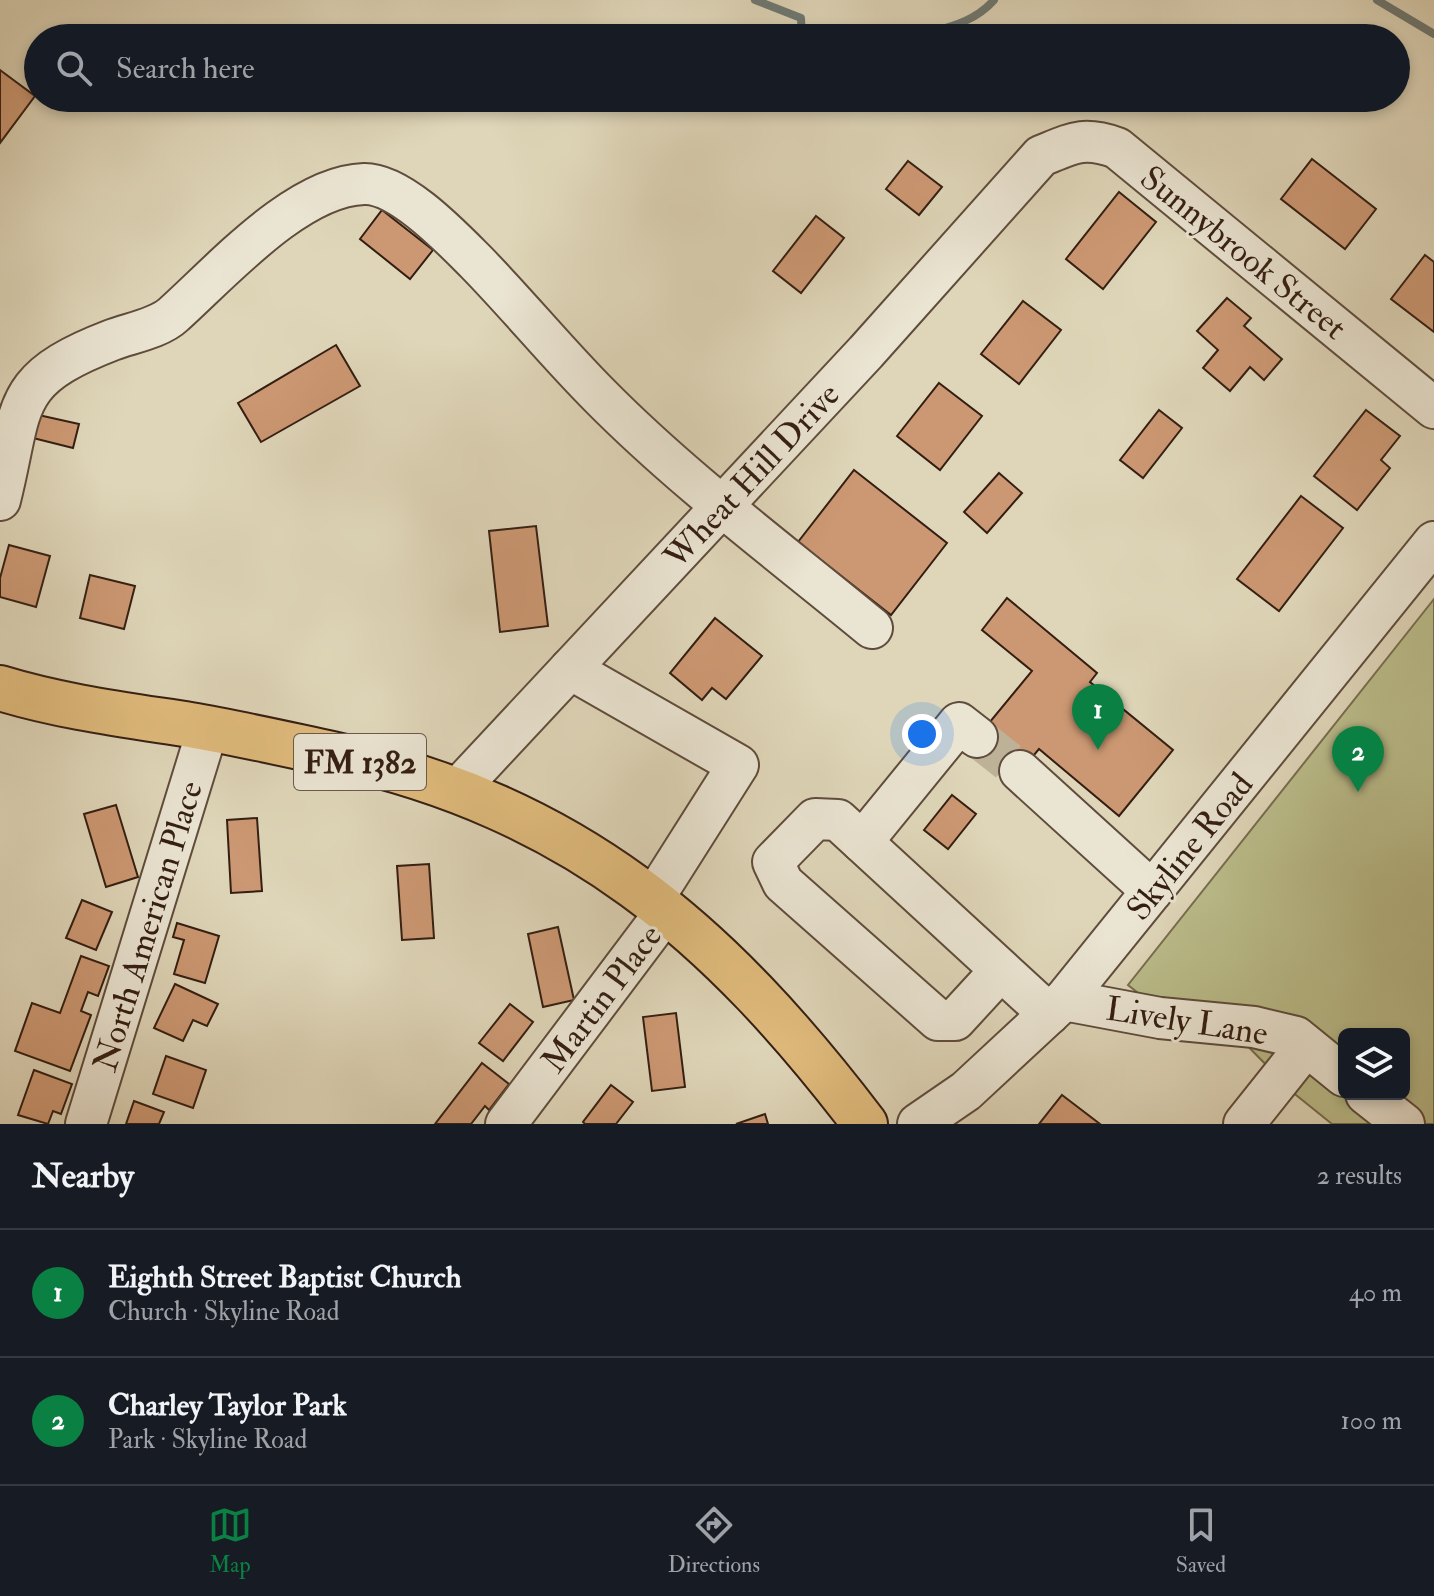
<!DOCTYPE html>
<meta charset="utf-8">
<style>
:root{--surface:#171b24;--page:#20242c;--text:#f1f3f6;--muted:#9ea1a6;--line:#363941;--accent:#0b8043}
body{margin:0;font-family:"IM FELL Double Pica",serif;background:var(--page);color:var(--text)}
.controls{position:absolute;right:24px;bottom:24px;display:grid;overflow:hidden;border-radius:12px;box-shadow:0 4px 12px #0003}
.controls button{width:72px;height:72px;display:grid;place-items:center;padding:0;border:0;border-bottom:2px solid var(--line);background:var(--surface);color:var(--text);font:40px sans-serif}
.you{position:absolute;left:922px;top:734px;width:28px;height:28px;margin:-20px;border:6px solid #fff;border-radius:50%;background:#1a73e8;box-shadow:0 0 0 12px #1a73e833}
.badge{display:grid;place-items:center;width:52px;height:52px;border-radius:50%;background:var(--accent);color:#fff;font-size:26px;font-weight:700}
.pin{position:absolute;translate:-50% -66px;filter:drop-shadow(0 2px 4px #0008)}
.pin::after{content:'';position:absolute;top:42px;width:28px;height:24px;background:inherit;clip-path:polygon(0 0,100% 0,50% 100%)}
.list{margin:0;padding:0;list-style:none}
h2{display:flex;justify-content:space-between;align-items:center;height:104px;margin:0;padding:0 32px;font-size:34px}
h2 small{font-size:26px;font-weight:400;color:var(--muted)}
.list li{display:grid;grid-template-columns:52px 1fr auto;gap:24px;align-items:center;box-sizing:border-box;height:128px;padding:0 32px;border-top:2px solid var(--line)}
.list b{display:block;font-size:30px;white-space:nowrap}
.list p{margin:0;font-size:26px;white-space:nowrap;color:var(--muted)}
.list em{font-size:26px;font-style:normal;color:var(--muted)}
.icon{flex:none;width:44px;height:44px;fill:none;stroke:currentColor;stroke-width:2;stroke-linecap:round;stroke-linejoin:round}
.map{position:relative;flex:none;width:1434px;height:1124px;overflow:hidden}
.search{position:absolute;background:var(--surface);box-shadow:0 4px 12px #0003;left:24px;right:24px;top:24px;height:88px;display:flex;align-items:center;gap:20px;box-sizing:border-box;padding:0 28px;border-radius:44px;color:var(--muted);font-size:30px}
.sheet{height:360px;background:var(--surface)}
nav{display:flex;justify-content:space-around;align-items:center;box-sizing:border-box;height:112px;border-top:2px solid var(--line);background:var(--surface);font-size:22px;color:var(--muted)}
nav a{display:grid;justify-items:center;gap:4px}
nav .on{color:var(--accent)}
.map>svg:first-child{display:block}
</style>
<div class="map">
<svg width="1434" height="1124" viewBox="0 0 1434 1124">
<rect width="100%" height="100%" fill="#dfd6b9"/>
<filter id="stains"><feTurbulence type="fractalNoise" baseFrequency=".0025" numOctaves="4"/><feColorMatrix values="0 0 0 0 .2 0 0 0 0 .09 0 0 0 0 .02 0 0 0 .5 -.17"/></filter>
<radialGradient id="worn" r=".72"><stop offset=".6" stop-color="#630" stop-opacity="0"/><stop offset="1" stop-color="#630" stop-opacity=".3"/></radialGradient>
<path fill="#babc8a" stroke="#776d4e" stroke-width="2" fill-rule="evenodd" d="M1434,599V1124H1332L1296,1095L1210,1008L1156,1007L1128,985ZM1344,1034H1404V1094H1344Z"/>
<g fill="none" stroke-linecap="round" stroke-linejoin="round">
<g stroke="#6e7a74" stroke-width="8">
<path d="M755,0L801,18L802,38"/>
<path d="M1377,0L1434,34"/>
<path d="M912,38C942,28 972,25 994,0"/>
</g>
</g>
<g fill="#cc9873" stroke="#341e13" stroke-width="2">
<path d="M0,70L35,96L0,143Z"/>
<path d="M1312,159L1376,209L1345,249L1281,199Z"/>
<path d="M908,161L942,187L919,215L886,189Z"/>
<path d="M1119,192L1156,222L1103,289L1066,259Z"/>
<path d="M382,210L433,250L410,279L360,239Z"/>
<path d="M816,216L844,238L801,293L773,271Z"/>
<path d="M1425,255L1434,262V332L1391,299Z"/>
<path d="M1227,298L1251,318L1244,326L1282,359L1264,380L1250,367L1230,391L1203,368L1218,350L1197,331Z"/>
<path d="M1023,301L1061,330L1019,384L981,354Z"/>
<path d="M336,345L360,386L261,442L238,403Z"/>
<path d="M939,383L982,416L940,470L897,436Z"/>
<path d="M1159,410L1182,428L1143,478L1120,460Z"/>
<path d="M1366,410L1400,436L1381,460L1390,468L1357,510L1314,476Z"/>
<path d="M34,414L79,424L73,448L29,437Z"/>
<path d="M854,470L947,543L891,615L798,542Z"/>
<path d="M999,473L1022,493L987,533L964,512Z"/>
<path d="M1301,496L1343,528L1279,611L1237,579Z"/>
<path d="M536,526L548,626L500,632L489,531Z"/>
<path d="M9,545L50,556L36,607L0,597V578Z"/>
<path d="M90,575L135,586L124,629L80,618Z"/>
<path d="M1007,598L1097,673L1090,682L1173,750L1119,816L1039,749L1012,781L970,746L1032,671L982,630Z"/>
<path d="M715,618L762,656L726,699L712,688L702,700L670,673Z"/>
<path d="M952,795L976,814L948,849L924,830Z"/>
<path d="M116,805L138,877L106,887L84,814Z"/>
<path d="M257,818L262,891L231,893L227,820Z"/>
<path d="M429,864L434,938L402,940L397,866Z"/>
<path d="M82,900L112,912L96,950L66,938Z"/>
<path d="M177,923L219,936L205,983L174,974L184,940L173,937Z"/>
<path d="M558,927L574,1000L543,1007L528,934Z"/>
<path d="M81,956L109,966L98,996L88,992L81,1011L91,1015L70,1071L15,1051L32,1003L60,1013Z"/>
<path d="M175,984L218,1004L207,1026L193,1020L183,1041L154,1028Z"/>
<path d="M510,1004L533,1022L503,1061L479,1043Z"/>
<path d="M676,1013L685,1087L652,1091L643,1017Z"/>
<path d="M166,1056L206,1070L193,1108L153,1094Z"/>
<path d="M482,1063L509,1084L489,1110L485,1106L471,1124H435Z"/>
<path d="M34,1070L72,1084L61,1114L53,1111L48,1124L18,1115Z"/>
<path d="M611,1085L633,1102L616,1124H585L583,1122Z"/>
<path d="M1062,1095L1100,1124H1039Z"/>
<path d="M134,1101L164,1112L159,1124H126Z"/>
<path d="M765,1114L768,1124H736Z"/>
</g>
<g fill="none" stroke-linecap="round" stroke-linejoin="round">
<path stroke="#bdb198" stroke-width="40" stroke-dasharray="40 20" stroke-linecap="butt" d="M977,737L1020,771"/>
<defs>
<g id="minor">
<path d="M0,500C24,405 8,380 112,340C131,333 159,328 173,315C222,271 297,186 364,184C400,183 452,238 476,262C519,306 557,353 600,396C683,480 780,552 872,628"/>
<path d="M570,669L738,765L653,899"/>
<path d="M1020,771L1152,891"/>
<path d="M457,790L866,352L1041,156C1073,143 1083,136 1117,148L1434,408"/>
<path d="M862,842L959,723L977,737"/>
<path d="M1001,970L955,1020H938L783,883L773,862L815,819L838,820L1049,1014"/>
<path d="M1064,1000L1160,1018L1254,1027L1296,1037L1344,1076"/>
<path d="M1366,1094L1404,1124"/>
<path d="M86,1124L208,728"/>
<path d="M506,1124L667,910"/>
<path d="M918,1124L966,1091L1064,1000L1434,542"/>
<path d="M1244,1124L1306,1046"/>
</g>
<path id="major" d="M0,688C62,707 126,715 190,725C237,733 285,744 332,754C574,807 718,931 865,1124"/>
</defs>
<use href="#minor" stroke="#5f4c3c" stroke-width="44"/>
<use href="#major" stroke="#341e13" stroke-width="48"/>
<use href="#minor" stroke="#eae4d2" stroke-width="40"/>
<use href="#major" stroke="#e0bb7c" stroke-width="44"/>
</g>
<g text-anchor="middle" stroke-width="6" stroke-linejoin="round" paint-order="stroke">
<rect fill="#eae4d2" stroke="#6b594c" stroke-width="2" x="294" y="734" width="132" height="56" rx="6"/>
<g font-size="32" font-weight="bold" fill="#341e13">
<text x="360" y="773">FM 1382</text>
</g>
<g font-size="34" fill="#341e13" stroke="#eae4d2">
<text transform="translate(1244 252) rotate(39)" y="12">Sunnybrook Street</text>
<text transform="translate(751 475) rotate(-47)" y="12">Wheat Hill Drive</text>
<text transform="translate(1189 846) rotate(-51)" y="12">Skyline Road</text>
<text transform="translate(147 926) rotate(-73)" y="12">North American Place</text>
<text transform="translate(601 998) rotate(-53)" y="12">Martin Place</text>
<text transform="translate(1187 1020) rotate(9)" y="12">Lively Lane</text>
</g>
</g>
<rect width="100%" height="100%" filter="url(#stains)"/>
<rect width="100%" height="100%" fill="url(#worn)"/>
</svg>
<div class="controls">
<button><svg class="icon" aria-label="layers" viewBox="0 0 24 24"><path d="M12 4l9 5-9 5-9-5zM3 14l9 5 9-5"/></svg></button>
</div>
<div class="you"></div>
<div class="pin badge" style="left:1098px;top:750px">1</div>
<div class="pin badge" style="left:1358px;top:792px">2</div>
<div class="search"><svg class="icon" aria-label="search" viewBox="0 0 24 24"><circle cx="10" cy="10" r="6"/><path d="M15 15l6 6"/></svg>Search here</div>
</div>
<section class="sheet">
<h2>Nearby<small>2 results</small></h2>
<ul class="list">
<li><span class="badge">1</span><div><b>Eighth Street Baptist Church</b><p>Church · Skyline Road</p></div><em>40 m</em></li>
<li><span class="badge">2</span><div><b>Charley Taylor Park</b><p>Park · Skyline Road</p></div><em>100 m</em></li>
</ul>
</section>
<nav>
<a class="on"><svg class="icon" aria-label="map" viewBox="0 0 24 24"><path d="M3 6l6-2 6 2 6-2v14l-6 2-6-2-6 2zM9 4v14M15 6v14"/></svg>Map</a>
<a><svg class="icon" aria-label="directions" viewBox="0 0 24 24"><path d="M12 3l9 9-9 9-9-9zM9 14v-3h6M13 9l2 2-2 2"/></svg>Directions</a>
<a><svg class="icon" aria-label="saved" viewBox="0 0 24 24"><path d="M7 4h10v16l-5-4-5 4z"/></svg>Saved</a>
</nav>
